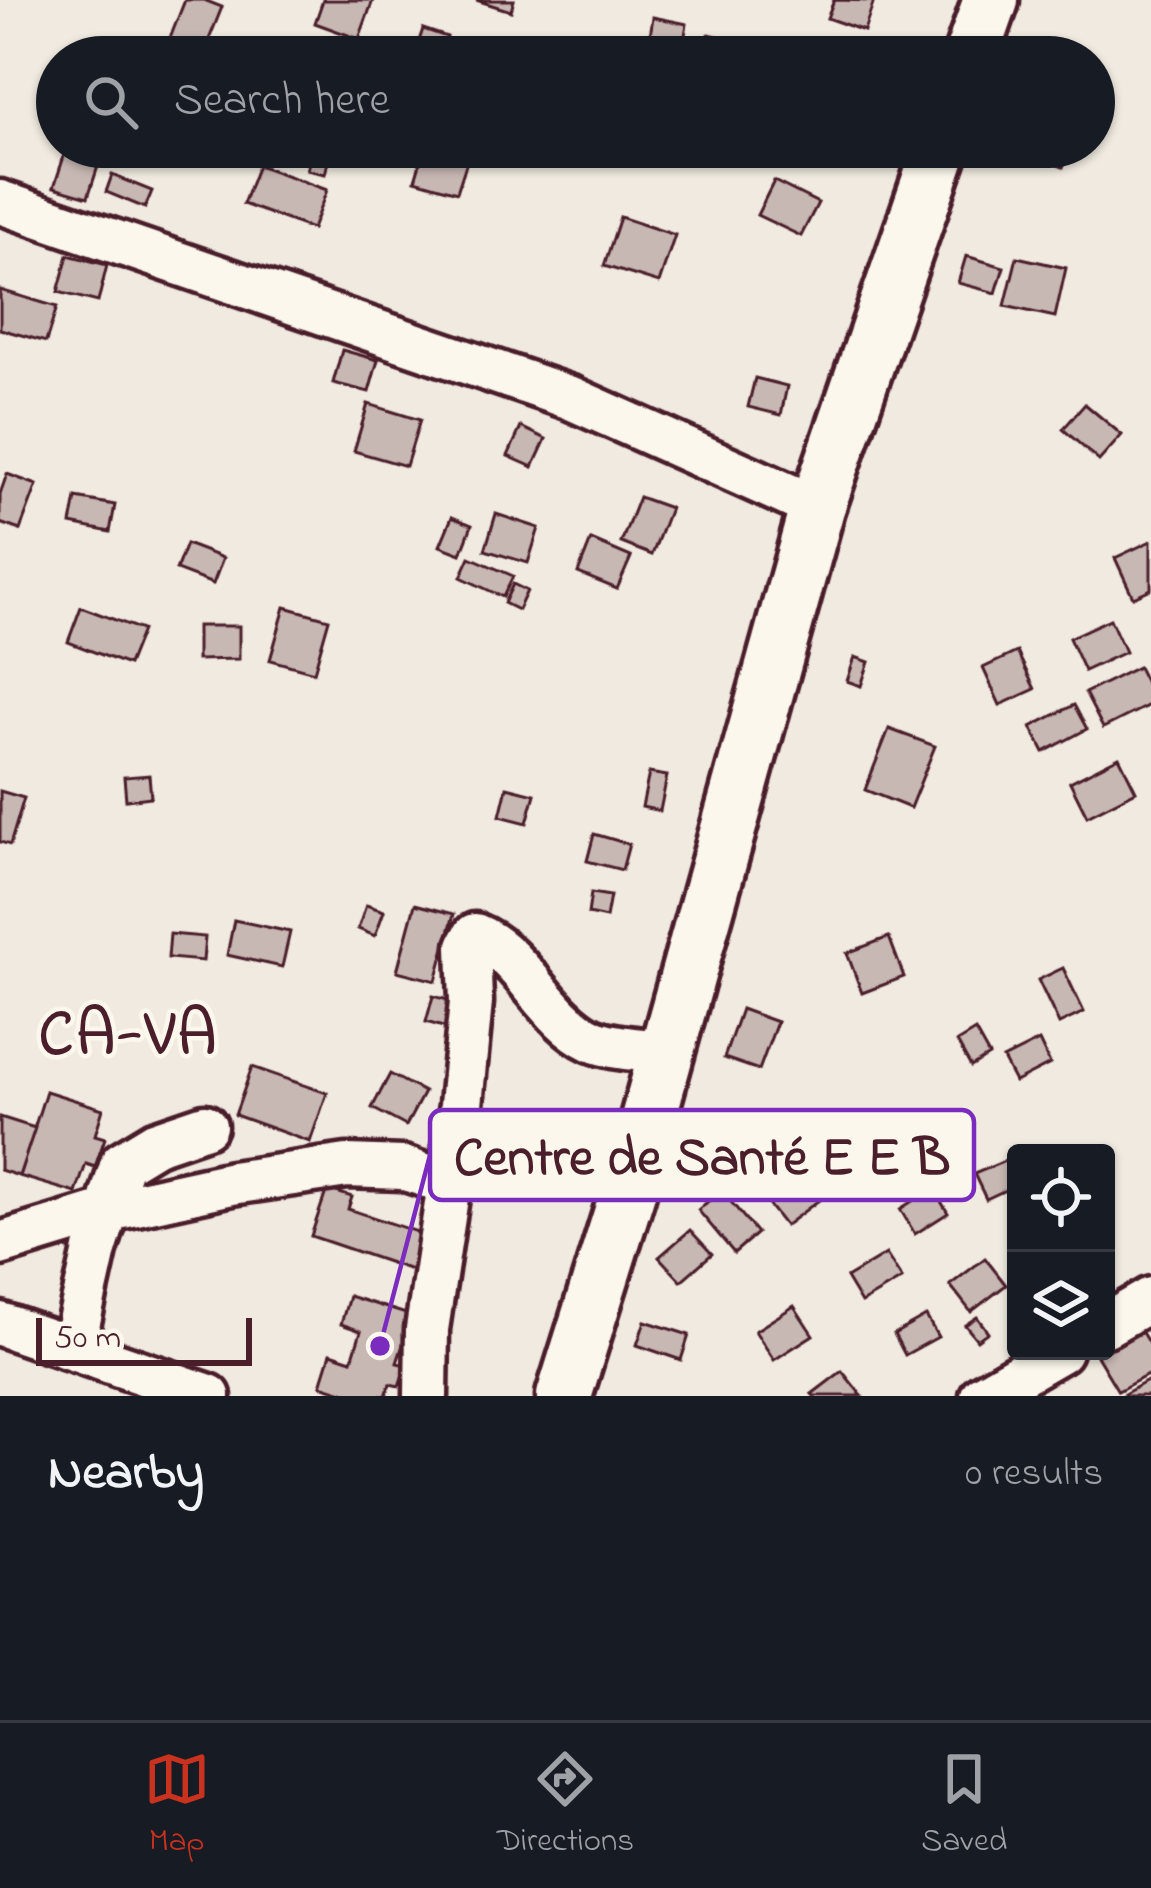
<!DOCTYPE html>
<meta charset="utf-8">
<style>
:root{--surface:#171b24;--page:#20242c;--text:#f1f3f6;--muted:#9ea1a6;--line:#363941;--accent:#c8321e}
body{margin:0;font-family:"Indie Flower",sans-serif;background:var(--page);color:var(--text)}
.controls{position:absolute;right:36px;bottom:36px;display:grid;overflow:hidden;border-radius:12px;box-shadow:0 3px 9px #0004}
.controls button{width:108px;height:108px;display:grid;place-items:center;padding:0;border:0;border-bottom:3px solid var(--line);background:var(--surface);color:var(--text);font:60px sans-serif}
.scale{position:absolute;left:36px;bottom:30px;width:216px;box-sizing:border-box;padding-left:12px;border:6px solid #4a1f2b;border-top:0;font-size:33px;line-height:42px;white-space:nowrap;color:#4a1f2b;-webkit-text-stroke:9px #fbf7ec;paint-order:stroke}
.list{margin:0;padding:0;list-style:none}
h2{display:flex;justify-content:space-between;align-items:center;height:156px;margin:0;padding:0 48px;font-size:51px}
h2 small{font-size:39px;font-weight:400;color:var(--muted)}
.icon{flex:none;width:66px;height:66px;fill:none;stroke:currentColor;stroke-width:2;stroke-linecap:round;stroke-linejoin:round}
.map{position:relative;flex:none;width:1151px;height:1396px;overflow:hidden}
.search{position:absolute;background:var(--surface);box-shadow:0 3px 9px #0004;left:36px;right:36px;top:36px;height:132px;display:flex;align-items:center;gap:30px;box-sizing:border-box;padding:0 42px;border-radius:66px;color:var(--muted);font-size:45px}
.sheet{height:324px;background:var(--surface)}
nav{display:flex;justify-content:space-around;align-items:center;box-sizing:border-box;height:168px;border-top:3px solid var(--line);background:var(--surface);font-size:33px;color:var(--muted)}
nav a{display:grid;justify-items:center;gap:6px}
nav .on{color:var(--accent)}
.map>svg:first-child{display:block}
</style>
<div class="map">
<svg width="1151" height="1396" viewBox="0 0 1151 1396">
<rect width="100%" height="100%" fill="#f0eae0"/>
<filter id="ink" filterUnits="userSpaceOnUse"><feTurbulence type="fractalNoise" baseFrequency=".00833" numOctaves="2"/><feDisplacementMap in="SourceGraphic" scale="24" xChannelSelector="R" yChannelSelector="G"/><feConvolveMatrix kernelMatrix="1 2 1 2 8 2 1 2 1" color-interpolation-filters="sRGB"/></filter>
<g filter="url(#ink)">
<g fill="#c8b8b3" stroke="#4a1f2b" stroke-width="3">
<path d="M185,0H204L222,7L202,57L167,46Z"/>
<path d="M323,0H373L359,39L315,23Z"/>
<path d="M476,0H514L511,11Z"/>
<path d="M834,0L874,1L864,31L827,18Z"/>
<path d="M653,17L687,24L681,57L647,54Z"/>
<path d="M423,29L447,37L440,57L414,56Z"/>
<path d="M709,34L778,51L777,57H703Z"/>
<path d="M67,147L103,151L88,197L54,187Z"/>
<path d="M425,147L468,158L457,192L415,180Z"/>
<path d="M1030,147H1072L1063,167L1028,152Z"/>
<path d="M312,149L330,154L325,174L307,170Z"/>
<path d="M258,165L327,190L312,229L243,204Z"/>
<path d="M112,175L152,191L145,208L106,192Z"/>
<path d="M774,181L818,203L801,236L757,215Z"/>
<path d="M620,217L675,235L659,283L604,266Z"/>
<path d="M68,255L107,265L98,302L58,292Z"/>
<path d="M966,256L1004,267L996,293L958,283Z"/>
<path d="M1017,257L1066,268L1055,317L1005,306Z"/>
<path d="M0,290L57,307L46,342L0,329Z"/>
<path d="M342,350L378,360L369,392L333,383Z"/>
<path d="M755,378L787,386L781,415L748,407Z"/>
<path d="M368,404L420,420L406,466L354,451Z"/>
<path d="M1085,404L1122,435L1099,461L1063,429Z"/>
<path d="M521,427L546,439L533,467L508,456Z"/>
<path d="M7,474L37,485L20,530L0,523V494Z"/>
<path d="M639,497L670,508L652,555L621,543Z"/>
<path d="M76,498L115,505L110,532L71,524Z"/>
<path d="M496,514L539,528L528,563L485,550Z"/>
<path d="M452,517L472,525L461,554L440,546Z"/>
<path d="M591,540L631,557L617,589L578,573Z"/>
<path d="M1151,541V589L1133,597L1115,558Z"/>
<path d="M186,544L223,558L213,584L176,570Z"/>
<path d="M470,557L513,576L503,597L461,577Z"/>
<path d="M513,584L527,591L518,610L504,603Z"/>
<path d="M81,607L142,630L128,665L68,642Z"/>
<path d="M285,607L329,619L314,672L270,660Z"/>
<path d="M1110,619L1125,652L1084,671L1069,638Z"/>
<path d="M197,626H239V659L197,660Z"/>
<path d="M1017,652L1035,689L1000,705L983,668Z"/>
<path d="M855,657L869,662L861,686L847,681Z"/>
<path d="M1138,667L1151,693V704L1103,728L1085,693Z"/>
<path d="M1074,705L1087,729L1044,752L1031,727Z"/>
<path d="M889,729L935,746L910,808L865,790Z"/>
<path d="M1119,757L1136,791L1087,816L1070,782Z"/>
<path d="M649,773L667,776L660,811L642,807Z"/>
<path d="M149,775L151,797L126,800L124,777Z"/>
<path d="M507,787L535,794L527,823L500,816Z"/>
<path d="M0,791L24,798L10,845L0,842Z"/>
<path d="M594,834L629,844L622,870L587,861Z"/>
<path d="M591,893L610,896L606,918L588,914Z"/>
<path d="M415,904L454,914L436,981L397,971Z"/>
<path d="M366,905L384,911L375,936L358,929Z"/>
<path d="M234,920L290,932L282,967L227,955Z"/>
<path d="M170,934L205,937L203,961L168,958Z"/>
<path d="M889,937L904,977L862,993L847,953Z"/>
<path d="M1063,968L1084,1012L1059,1024L1038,980Z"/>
<path d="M433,996L467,1005L460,1032L426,1022Z"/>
<path d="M741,1009L777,1022L759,1070L724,1058Z"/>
<path d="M975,1031L989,1056L971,1067L957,1042Z"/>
<path d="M1039,1041L1050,1064L1015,1082L1003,1059Z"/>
<path d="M252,1067L327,1093L310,1142L235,1115Z"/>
<path d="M390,1074L424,1092L406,1126L372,1108Z"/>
<path d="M46,1091L103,1109L95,1135L105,1138L95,1167L86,1164L76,1193L19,1176Z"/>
<path d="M0,1117L35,1128L19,1176L0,1170Z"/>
<path d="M1007,1160L1016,1185L986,1199L974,1174Z"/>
<path d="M805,1174L823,1197L785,1226L767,1203Z"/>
<path d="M933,1188L948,1213L915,1234L900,1209Z"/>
<path d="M327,1189L352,1197L348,1209L435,1238L423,1274L311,1236Z"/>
<path d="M721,1190L757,1233L734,1253L698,1210Z"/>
<path d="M690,1230L712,1254L681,1281L659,1257Z"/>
<path d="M886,1254L902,1279L861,1303L846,1278Z"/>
<path d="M985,1258L1006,1285L971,1312L950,1285Z"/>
<path d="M349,1296L422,1319L416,1338L406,1335L397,1363L406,1365L399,1386L390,1384L386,1396H356L321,1385L331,1353L352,1360L361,1331L341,1324Z"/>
<path d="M794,1306L813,1335L774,1360L755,1331Z"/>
<path d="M926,1316L938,1337L905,1355L894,1334Z"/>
<path d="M977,1317L988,1332L977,1340L965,1325Z"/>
<path d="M645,1321L689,1335L681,1360L637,1345Z"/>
<path d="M1141,1331L1151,1347V1373L1118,1391L1097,1356Z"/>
<path d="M842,1371L862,1396H814L812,1394Z"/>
<path d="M1151,1379V1396H1125L1124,1394Z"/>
</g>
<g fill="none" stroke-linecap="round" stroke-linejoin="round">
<defs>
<g id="minor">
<path d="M0,202L571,398L817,508"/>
<path d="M0,1244L118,1208L232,1183L347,1166L403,1168L448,1183"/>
<path d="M0,1324L209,1396"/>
<path d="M1106,1325L1151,1299"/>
<path d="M73,1348L95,1250L122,1163L155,1143L205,1126"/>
<path d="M426,1396L427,1329L461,1105L471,1002L469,946L475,935C524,955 544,1017 592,1040C613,1049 644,1049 666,1053"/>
<path d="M982,1396L1060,1351"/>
</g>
<g id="major">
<path d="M971,57L991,0"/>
<path d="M564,1396L627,1195L817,508L941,147"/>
</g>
</defs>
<use href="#minor" stroke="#4a1f2b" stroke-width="51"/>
<use href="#major" stroke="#4a1f2b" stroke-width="63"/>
<use href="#minor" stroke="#fbf7ec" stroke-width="42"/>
<use href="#major" stroke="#fbf7ec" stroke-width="54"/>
</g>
</g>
<g text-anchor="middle" stroke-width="9" stroke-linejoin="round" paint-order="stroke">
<g font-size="63" font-weight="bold" letter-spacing="3" fill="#4a1f2b" stroke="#fbf7ec">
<text x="129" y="1053">CA-VA</text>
</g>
</g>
<path fill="none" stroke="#7b2cbf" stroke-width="4.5" d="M380 1346L430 1155"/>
<circle fill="#7b2cbf" stroke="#fbf7ec" stroke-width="4.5" cx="380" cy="1346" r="12"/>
<rect fill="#fbf7ec" stroke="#7b2cbf" stroke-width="4.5" x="430" y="1110" width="544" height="90" rx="12"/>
<g font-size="54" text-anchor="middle" font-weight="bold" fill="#4a1f2b">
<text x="702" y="1174">Centre de Santé E E B</text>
</g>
</svg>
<div class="controls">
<button><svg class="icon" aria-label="locate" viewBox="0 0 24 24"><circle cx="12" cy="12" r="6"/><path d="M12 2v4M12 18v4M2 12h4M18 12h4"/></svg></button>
<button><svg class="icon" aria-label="layers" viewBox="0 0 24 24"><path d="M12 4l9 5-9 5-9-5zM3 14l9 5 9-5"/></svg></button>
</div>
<div class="scale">50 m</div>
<div class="search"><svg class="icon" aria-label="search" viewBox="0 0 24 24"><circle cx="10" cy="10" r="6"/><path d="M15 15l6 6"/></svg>Search here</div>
</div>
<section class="sheet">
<h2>Nearby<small>0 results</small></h2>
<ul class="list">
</ul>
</section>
<nav>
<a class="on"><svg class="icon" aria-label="map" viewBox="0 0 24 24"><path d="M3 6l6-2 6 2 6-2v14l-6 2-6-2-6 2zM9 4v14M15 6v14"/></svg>Map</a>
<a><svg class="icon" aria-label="directions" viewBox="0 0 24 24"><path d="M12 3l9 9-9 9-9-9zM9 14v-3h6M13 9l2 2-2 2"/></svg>Directions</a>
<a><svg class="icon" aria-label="saved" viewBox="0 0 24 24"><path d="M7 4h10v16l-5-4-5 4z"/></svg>Saved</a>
</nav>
